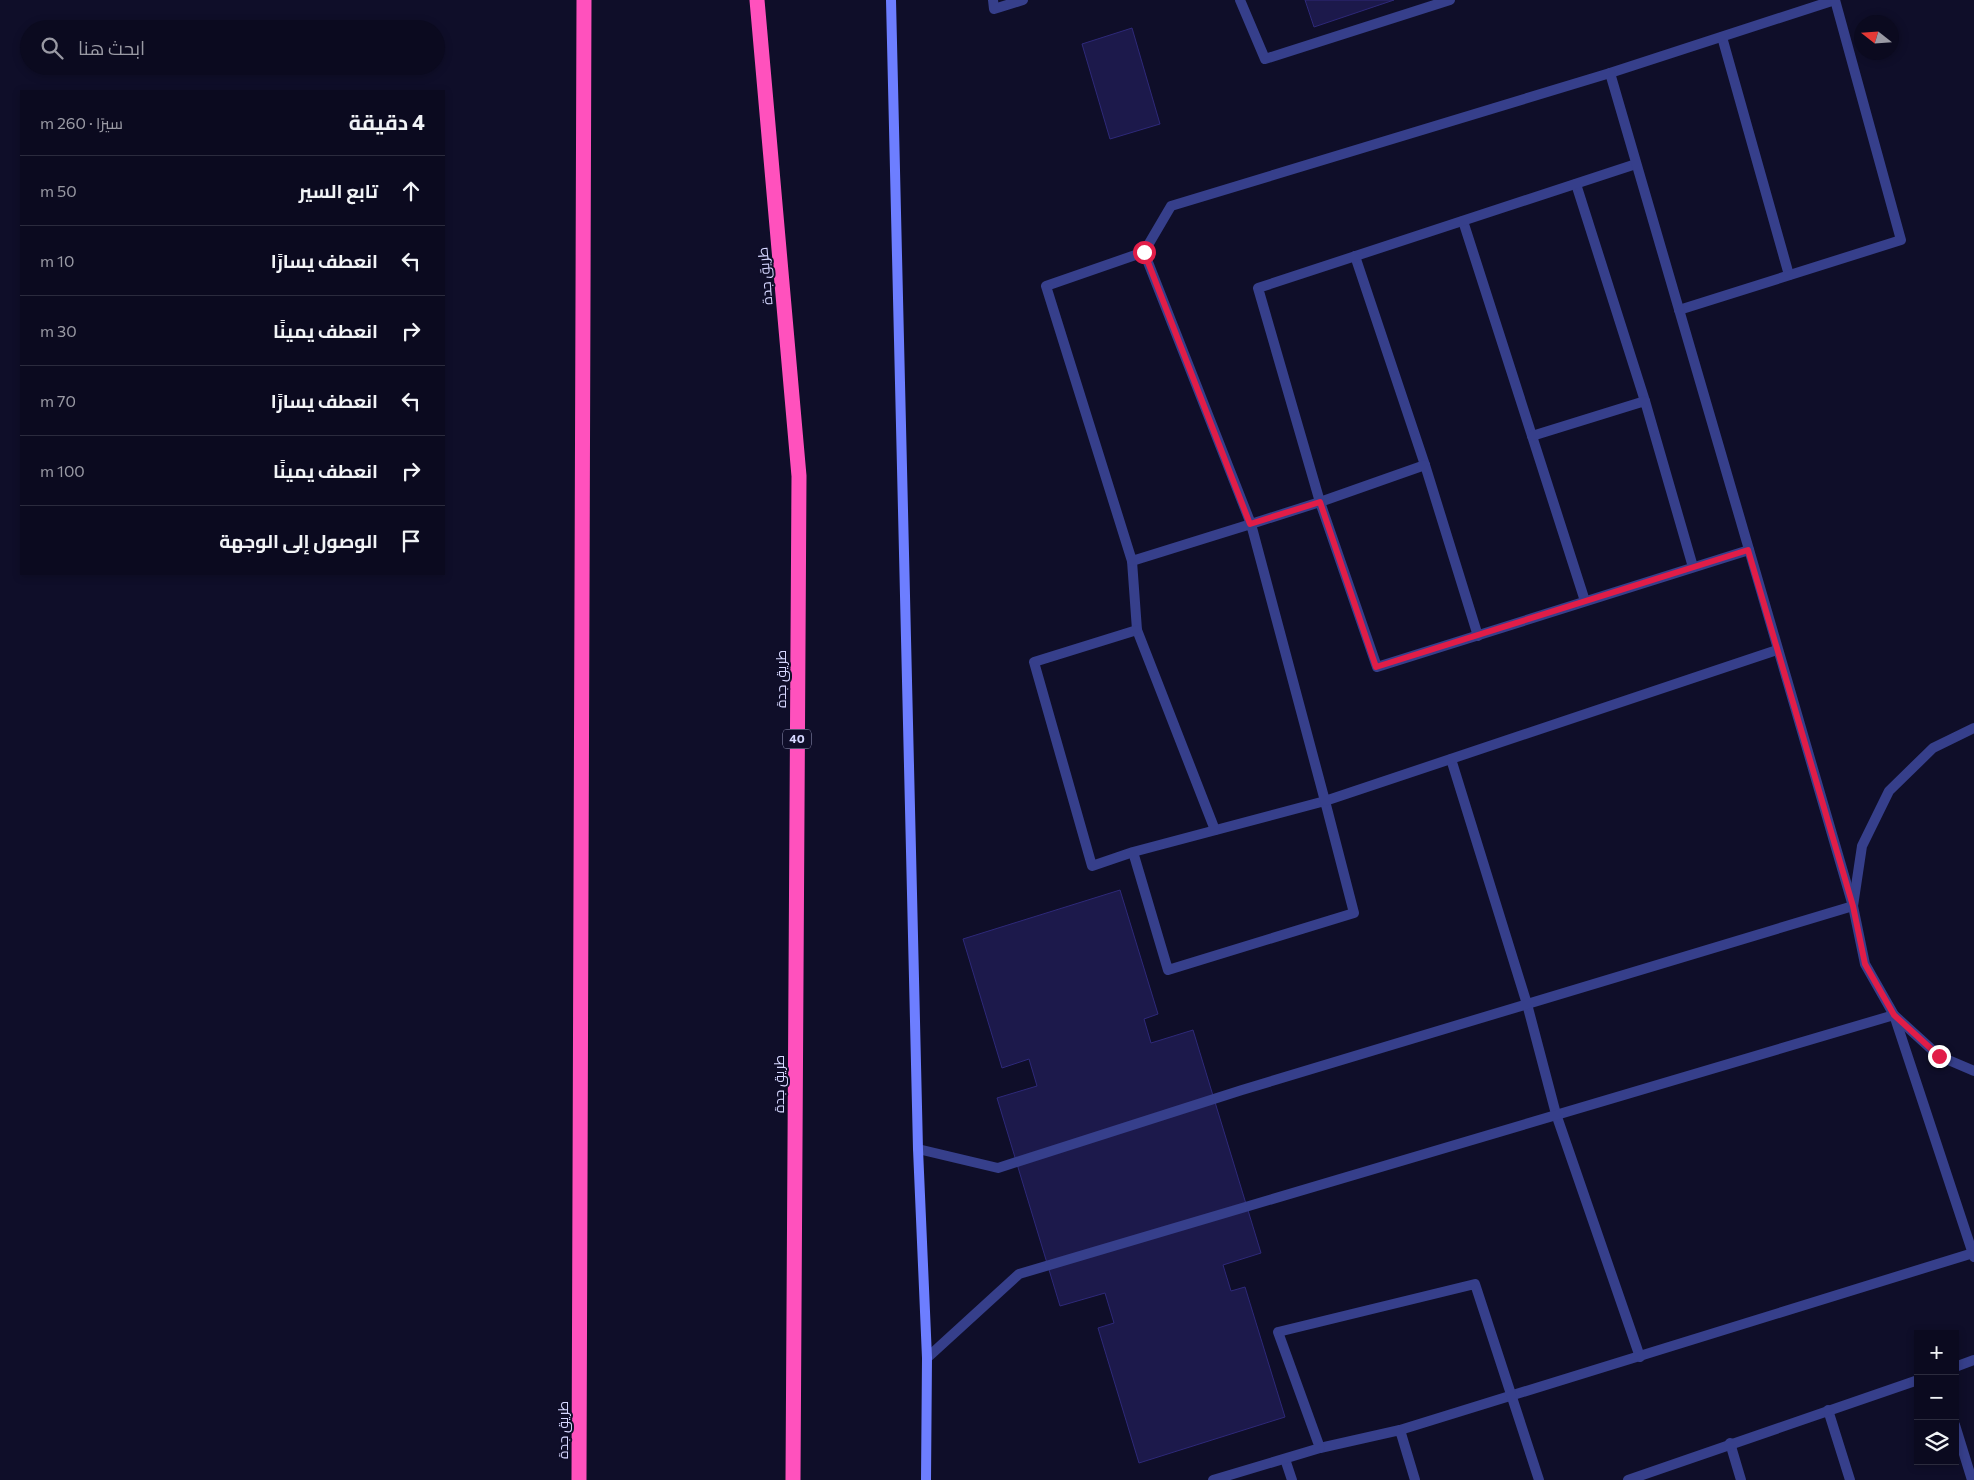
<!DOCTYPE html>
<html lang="ar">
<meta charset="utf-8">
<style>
:root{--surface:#0b0a1f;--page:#141328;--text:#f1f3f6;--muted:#9a9aa4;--line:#2b2b3d}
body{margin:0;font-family:Commissioner,Cairo,sans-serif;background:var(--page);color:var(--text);direction:rtl}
.controls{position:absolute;right:15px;bottom:15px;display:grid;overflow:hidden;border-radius:0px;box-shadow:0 2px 8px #0003}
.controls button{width:45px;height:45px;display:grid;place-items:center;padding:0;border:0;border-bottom:1px solid var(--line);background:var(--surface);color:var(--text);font:25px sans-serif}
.compass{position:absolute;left:1854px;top:15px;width:45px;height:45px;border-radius:50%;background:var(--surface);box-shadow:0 2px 8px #0003;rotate:287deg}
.stop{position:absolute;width:15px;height:15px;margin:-11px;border:4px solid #e11d48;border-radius:50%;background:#fff}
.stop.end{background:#e11d48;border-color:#fff;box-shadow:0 1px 5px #0008}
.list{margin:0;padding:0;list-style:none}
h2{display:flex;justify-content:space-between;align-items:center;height:65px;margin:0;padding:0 20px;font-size:21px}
h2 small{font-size:16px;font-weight:400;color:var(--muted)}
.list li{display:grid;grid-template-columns:32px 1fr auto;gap:15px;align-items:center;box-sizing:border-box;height:70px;padding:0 20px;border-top:1px solid var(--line)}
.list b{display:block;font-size:19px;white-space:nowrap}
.list em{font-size:16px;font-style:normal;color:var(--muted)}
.icon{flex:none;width:28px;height:28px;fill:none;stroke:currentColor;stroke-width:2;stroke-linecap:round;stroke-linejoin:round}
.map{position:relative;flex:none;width:1974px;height:1480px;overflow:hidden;direction:ltr}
.search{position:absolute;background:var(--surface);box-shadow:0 2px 8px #0003;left:20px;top:20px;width:425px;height:55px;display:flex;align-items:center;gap:12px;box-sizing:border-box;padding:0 18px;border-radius:28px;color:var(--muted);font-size:19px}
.panel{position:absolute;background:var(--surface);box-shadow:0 2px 8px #0003;left:20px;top:90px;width:425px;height:485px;border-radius:0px;direction:rtl}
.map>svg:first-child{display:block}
</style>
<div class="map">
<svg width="1974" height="1480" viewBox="0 0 1974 1480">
<rect width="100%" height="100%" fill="#0f0e29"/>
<g fill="#1c194b" stroke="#2e2979">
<path d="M1305,0H1394L1314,27Z"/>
<path d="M1132,28L1160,124L1110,139L1082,44Z"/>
<path d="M1120,890L1158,1014L1144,1019L1151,1043L1193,1030L1261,1253L1223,1265L1231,1291L1245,1287L1285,1417L1139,1463L1098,1328L1114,1323L1105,1293L1060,1306L997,1098L1037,1086L1029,1059L1002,1068L963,939Z"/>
</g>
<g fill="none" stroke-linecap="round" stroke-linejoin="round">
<g stroke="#363f8b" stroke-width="10">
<path d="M993,0L994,9L1023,0"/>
<path d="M1240,0L1265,59L1450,0"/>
<path d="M1722,37L1789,275"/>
<path d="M1610,73L1835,0"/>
<path d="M1576,184L1645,401"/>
<path d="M1463,221L1585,601"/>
<path d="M1144,252L1251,524L1320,502L1377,667L1749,550"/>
<path d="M1355,256L1425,465"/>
<path d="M1679,310L1901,240L1835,0"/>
<path d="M1532,436L1645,401L1693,567"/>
<path d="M1132,561L1137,630L1034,662L1092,866L1133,852L1168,970L1354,913L1325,801L1133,852"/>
<path d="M1137,630L1215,830"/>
<path d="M1478,636L1425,465L1320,502L1258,288L1636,164"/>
<path d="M1974,728L1933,748L1889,791L1862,846L1853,906L1865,964L1894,1015L1939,1056L1974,1071"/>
<path d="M1451,759L1527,1004L1556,1114L1640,1357"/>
<path d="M918,1149L998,1168L1242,1090L1853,906L1610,73L1171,206L1144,252L1046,286L1132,561L1251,524L1325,801L1777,650"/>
<path d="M927,1358L1019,1274L1894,1015L1974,1257"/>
<path d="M1955,1367L1974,1360"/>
<path d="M1828,1410L1850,1480"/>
<path d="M1955,1425L1972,1480"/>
<path d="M1400,1430L1973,1253"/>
<path d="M1730,1443L1741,1480"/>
<path d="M1320,1448L1400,1430L1415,1480"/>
<path d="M1285,1459L1292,1480"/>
<path d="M1213,1480L1320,1448L1278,1332L1475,1284L1539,1480"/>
<path d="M1628,1480L1918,1380"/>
</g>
<path stroke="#6d7eff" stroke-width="10" d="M891,0L918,1149L927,1358L926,1480"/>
<g stroke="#ff51bd" stroke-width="15">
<path d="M757,0L799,476L793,1480"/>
<path d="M579,1480L584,0"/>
</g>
</g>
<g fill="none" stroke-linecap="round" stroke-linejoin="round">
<path stroke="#e11d48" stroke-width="6" d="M1144,252L1250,524L1320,502L1376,667L1748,550L1853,906L1865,964L1894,1015L1939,1056"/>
</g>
<g text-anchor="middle" stroke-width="4" stroke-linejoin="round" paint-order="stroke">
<rect fill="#0f0e29" stroke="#9a9bbf" stroke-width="1" x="783" y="729.5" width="28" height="19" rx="4"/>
<g font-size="12" font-weight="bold" fill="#d6d7ff">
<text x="797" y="743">40</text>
</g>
<g font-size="14" fill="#d6d7ff" stroke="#0f0e29">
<text transform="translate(765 276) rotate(-95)" y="5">طريق جدة</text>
<text transform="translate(781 679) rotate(-90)" y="5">طريق جدة</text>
<text transform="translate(779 1084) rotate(-90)" y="5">طريق جدة</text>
<text transform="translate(563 1430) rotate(-90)" y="5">طريق جدة</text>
</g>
</g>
</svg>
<div class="controls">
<button>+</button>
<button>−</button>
<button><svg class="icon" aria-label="layers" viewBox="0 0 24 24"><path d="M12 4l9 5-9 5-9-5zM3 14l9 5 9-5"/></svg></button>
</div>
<svg class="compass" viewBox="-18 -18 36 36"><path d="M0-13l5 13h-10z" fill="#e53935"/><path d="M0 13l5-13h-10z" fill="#9a9aa4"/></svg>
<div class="stop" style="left:1144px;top:252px"></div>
<div class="stop end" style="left:1939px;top:1056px"></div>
<div class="search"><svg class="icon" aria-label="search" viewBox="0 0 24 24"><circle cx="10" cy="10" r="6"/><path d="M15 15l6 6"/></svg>ابحث هنا</div>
<section class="panel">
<h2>4 دقيقة<small>سيرًا · 260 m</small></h2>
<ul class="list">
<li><svg class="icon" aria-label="ahead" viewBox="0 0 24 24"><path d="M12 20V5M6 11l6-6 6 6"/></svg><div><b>تابع السير</b></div><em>50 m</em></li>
<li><svg class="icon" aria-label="left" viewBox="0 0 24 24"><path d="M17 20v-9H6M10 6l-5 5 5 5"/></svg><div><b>انعطف يسارًا</b></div><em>10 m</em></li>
<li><svg class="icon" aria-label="right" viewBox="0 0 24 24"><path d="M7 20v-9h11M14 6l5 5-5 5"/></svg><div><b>انعطف يمينًا</b></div><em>30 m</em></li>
<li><svg class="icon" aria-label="left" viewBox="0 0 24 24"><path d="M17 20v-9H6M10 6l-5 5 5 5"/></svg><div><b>انعطف يسارًا</b></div><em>70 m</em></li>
<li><svg class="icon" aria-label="right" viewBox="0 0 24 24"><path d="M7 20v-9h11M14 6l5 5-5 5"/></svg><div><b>انعطف يمينًا</b></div><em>100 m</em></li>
<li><svg class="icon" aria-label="arrive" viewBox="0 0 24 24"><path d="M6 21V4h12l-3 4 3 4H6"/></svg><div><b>الوصول إلى الوجهة</b></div></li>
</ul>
</section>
</div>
